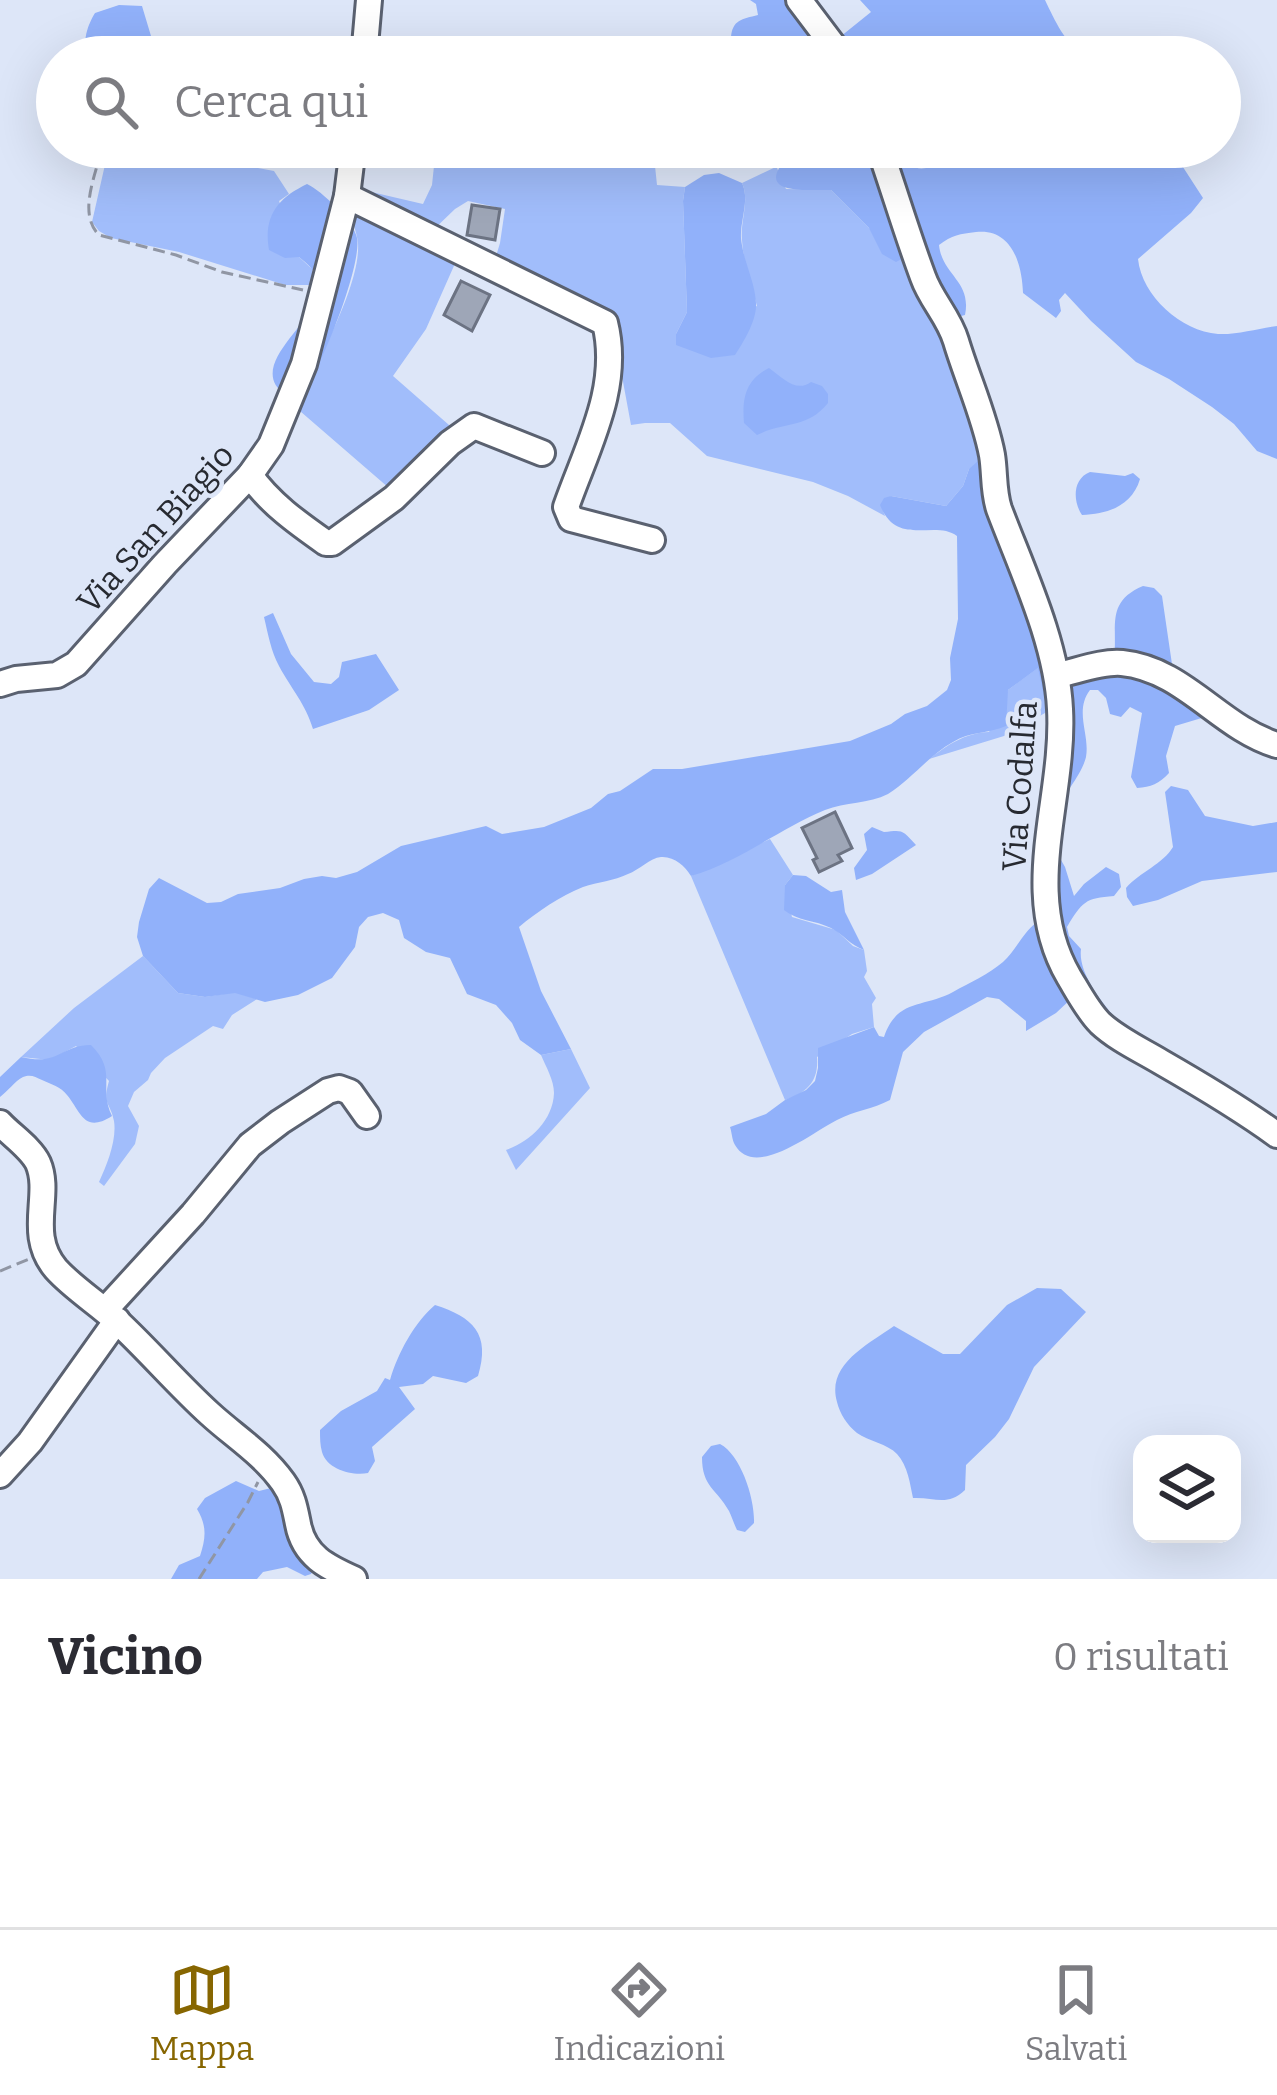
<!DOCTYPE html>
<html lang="it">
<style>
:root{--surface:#fff;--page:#f7f7f7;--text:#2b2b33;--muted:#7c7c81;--line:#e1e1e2;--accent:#876601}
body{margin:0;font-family:Bitter,serif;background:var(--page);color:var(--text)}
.controls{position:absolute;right:36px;bottom:36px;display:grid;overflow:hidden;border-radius:24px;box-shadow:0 12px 48px #0002}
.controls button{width:108px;height:108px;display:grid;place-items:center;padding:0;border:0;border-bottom:3px solid var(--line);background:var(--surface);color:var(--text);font:60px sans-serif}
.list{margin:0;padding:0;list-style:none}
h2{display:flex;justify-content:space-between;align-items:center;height:156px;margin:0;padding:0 48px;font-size:51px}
h2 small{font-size:39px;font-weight:400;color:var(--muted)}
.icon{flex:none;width:66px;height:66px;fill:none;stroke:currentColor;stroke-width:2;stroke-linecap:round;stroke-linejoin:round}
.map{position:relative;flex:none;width:1277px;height:1579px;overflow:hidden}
.search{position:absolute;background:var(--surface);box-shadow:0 12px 48px #0002;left:36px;right:36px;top:36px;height:132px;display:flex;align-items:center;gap:30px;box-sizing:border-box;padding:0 42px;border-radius:66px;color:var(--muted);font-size:45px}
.sheet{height:348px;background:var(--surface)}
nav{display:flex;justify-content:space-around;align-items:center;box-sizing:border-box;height:168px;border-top:3px solid var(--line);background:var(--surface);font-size:33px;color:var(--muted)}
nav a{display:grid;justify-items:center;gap:6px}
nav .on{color:var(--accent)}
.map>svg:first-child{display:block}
</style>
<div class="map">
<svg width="1277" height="1579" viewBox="0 0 1277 1579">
<rect width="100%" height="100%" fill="#dde6f8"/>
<g fill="#a1bdfb">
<path d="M109,147H150L274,171L289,194L279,201L299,257L312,269L317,285H285L179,252L111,238L99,231L92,222Z"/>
<path d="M436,147H653L657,185L685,187L683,201L687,312L676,334L757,306C751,284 743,262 742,240C740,221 750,200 742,183L782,164L777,168L786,189L831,190L869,228L911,254L954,350L986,467L969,469L963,486L946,506L891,496L881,505L885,516L848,496L813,482L707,456L670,423H645L631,425L612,322L494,263L500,243L505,209L468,201L455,209L430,233L350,187L423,204L432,185Z"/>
<path d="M347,205L457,259L426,329L393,376L457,432L389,488L293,405C315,369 361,285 358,243C357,231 350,217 347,205Z"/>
<path d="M1039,667L1047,710L1045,713L1004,736L929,759C948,745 964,733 989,732L1008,690Z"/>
<path d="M770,839L793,875L785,885L792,917L836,930L853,946L864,950L867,971L864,977L876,998L872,1004L874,1027L852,1034L817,1057C819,1081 807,1093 785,1100L691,876Z"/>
<path d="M143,956L178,993L205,997L235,992L257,999L232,1015L223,1029L213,1026L165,1058L151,1073L148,1080L134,1092L128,1106L139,1126L135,1144L104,1186L99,1182C107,1165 117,1140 114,1121C110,1101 102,1106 109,1081L76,1046L50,1060L21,1057L74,1008Z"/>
<path d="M571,1049L590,1088L516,1170L506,1150C529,1142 553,1121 554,1093C554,1080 546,1067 541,1055Z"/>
</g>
<g fill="#91b1fa">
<path d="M750,0H792L835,57H805L791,47L761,39L738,45L731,38C732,20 742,19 758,15L756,4Z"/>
<path d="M860,0H1045C1055,21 1065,43 1085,57H843L835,41L871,12Z"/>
<path d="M119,5L142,6L151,36C142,46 138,47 126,51C117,53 106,60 96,57C77,51 88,24 95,13Z"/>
<path d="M849,147H875L911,254L896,262L882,254L869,228L831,190C813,189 758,196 782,164L852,156Z"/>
<path d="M956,147H1170L1203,198L1191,213L1138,259C1142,296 1181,331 1218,334C1237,335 1259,328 1277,326V459L1257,451L1234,424L1212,407L1169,379L1136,362L1091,321L1065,293L1059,300L1061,311L1056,318L1023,293C1022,264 1012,228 976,232C960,234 952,235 939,245C942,275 972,281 965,315L953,318L939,298L889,161C910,161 891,159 910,166C929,174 943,161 956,147Z"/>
<path d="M719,173L742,183C750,200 740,220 741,238C743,261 755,281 756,303C757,320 744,341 735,355L711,358L676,345V334L687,312L683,201L685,187L704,175Z"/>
<path d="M307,184C321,190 355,223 357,238C362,263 325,359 309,381C303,390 296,392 286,395C248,370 302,331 312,307C315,301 317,286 316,279C315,269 306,263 299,257L285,258L269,250C263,216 278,198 307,184Z"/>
<path d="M769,368C783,378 796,393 811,382L822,386L828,394V403C807,429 785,421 757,435L744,423C742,399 745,380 769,368Z"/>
<path d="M978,461L984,462L1057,705L1047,710L1038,668L1008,690L1006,726C988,734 970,731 953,742C928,756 912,779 888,794C869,804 845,802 825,810C779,829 739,862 691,876C685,866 674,856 661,857C650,858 639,870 628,874C614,881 598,882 583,887C560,896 537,912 519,927L541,991L571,1049L541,1055L520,1040L512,1023L496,1005L467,994L450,958L426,952L404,938L399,920L383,913L368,917L359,927L355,947L332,978L298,995L265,1002L235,993L205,997L178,993L143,956L137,937L139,922L149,889L159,878L207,903L221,902L238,894L280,888L304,879L322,876L336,878L357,872L401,846L486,826L502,834L544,827L591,808L608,794L620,791L653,769H682L850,741L891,724L905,714L927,706L947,690L951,680L950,658L958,619L957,536C935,519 897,548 880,505L884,498L891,496L946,506L963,486L969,469Z"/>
<path d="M1090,472L1125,476L1133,473L1140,479C1132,506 1108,514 1082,515C1073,502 1072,479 1090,472Z"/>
<path d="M1143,586L1154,588L1162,596L1173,671L1205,717L1175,726L1166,756L1169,773C1159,784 1151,787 1137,788L1131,777L1142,713L1130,707L1121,717L1110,714L1106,698L1098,690H1090C1074,711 1090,734 1086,757C1083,771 1065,796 1055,807L1059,676L1114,659C1118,627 1105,602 1143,586Z"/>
<path d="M273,613L291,654L314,682L331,684L339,677L342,662L376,654L399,690L369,710L313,729C305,703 292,690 279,666C271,651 268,634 264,617Z"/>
<path d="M1171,786L1188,790L1205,816L1253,826L1277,822V872L1202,881L1158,900L1133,906L1127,897L1126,888C1140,872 1163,864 1173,847L1165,792Z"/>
<path d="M872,827L884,832C902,830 902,829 916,845L872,874L856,880L854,868L867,850L864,834Z"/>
<path d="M1057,853L1065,867L1074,896L1084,884L1106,867L1119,874L1121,887L1114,896C1085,898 1082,902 1067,927L1069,936L1081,949C1077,979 1116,1019 1136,1041L1101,1020L1049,913Z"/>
<path d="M793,875L806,876L831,892L842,890L845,912L864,950C850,945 843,934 831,928C815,920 797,921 784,910L785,885Z"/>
<path d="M1042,919L1072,998L1056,1013L1026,1031V1021L999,999L987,997L924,1032L903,1052L890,1100C873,1109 854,1111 837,1120C814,1131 755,1180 735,1145C732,1140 732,1133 730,1127L766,1114L785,1100L806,1090L815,1081L818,1068V1048L874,1027L879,1036L884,1037C897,998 924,1008 953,992C969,983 989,974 1003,962C1018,948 1024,929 1042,919Z"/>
<path d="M91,1045C118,1072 98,1087 112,1116C84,1134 81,1112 67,1095C61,1087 51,1084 42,1080C35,1077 31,1074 23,1077C15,1081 7,1092 0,1097V1077L21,1057C60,1066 58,1046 91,1045Z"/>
<path d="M1037,1288L1061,1289L1086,1312L1034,1367L1009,1419L995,1437L966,1465L965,1490C947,1507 935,1497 913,1498C910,1484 908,1466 897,1454C888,1444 868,1441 857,1433C847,1425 840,1414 837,1402C826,1364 869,1344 894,1326L943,1354H960L1007,1305Z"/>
<path d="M435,1305C473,1317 491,1334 478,1376L466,1383L433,1376L423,1384L399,1387L415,1409L372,1447L375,1461L368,1473C353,1476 327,1470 322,1452C320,1445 320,1438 320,1430L341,1411L377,1391L385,1378L390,1380C398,1353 414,1323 435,1305Z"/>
<path d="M720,1444C741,1455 755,1499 754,1523L745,1532L737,1530C734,1524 732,1517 729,1511C716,1488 702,1487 702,1457L711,1446Z"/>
<path d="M236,1481L259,1491L275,1487L317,1565L311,1574L305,1576L287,1567L263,1572L257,1579H171L179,1565L200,1556C206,1537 207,1526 197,1509L205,1498Z"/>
</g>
<g fill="#9ea6b7" stroke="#6c7383" stroke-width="3">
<path d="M472,205L500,209L495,240L467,235Z"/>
<path d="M461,281L490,295L472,331L444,315Z"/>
<path d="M835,812L852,848L838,855L842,861L819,872L813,860L817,858L802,828Z"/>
</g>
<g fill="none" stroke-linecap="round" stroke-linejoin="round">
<defs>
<g id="minor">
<path d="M799,0L842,57"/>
<path d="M364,57L369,0"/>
<path d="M879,147C894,190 907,234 923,277C931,300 949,317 956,341C967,378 985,417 992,455C995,473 993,491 999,509C1022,570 1057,643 1060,709C1065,799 1019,892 1069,977C1078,992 1088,1011 1100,1023C1117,1039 1141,1050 1161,1062C1201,1085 1240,1108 1277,1135"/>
<path d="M347,196L605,323C621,387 587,447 566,507L571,519L652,540"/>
<path d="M250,475C269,503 299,524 326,543H332L394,498L450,443L474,426L542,453"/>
<path d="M1058,675C1077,671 1103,661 1122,663C1184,669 1220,728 1277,745"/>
<path d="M0,684L16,679L57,675L76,664L165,564L250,475L271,445L304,364L347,196L353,147"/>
<path d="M0,1123C11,1135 31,1148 38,1163C52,1195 26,1234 56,1269C74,1289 99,1304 119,1323C150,1352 178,1385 210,1414C234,1436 263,1454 283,1482C293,1496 295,1509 298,1524C304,1556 327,1567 354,1579"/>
<path d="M105,1310L193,1214L250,1145L280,1122L328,1091L339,1088L350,1092L367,1116"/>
<path d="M0,1475L30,1442L117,1320"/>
</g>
</defs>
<use href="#minor" stroke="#5a6170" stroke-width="30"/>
<g stroke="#9096a4" stroke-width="3" stroke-dasharray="12 6" stroke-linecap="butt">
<path d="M101,151C95,177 78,214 99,235L176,255L222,272L303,290"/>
<path d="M0,1271L29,1259"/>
<path d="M199,1579L248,1502L258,1482"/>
</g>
<use href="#minor" stroke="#fff" stroke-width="24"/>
</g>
<g text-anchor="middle" stroke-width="9" stroke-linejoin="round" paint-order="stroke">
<g font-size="33" fill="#272a31" stroke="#dde6f8">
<text transform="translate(155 528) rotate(-48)" y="12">Via San Biagio</text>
<text transform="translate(1019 786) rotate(-86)" y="12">Via Codalfa</text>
</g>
</g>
</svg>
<div class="controls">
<button><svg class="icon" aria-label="layers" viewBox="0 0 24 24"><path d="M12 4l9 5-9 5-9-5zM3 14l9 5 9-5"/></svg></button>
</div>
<div class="search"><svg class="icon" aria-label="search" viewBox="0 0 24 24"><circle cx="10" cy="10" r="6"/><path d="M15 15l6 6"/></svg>Cerca qui</div>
</div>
<section class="sheet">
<h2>Vicino<small>0 risultati</small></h2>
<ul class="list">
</ul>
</section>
<nav>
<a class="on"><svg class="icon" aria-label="map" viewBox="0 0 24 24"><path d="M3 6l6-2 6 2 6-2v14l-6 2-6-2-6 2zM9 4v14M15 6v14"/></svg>Mappa</a>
<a><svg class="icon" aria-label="directions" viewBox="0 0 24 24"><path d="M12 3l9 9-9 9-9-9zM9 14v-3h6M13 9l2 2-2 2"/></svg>Indicazioni</a>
<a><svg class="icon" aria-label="saved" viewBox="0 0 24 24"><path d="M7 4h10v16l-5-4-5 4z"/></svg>Salvati</a>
</nav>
